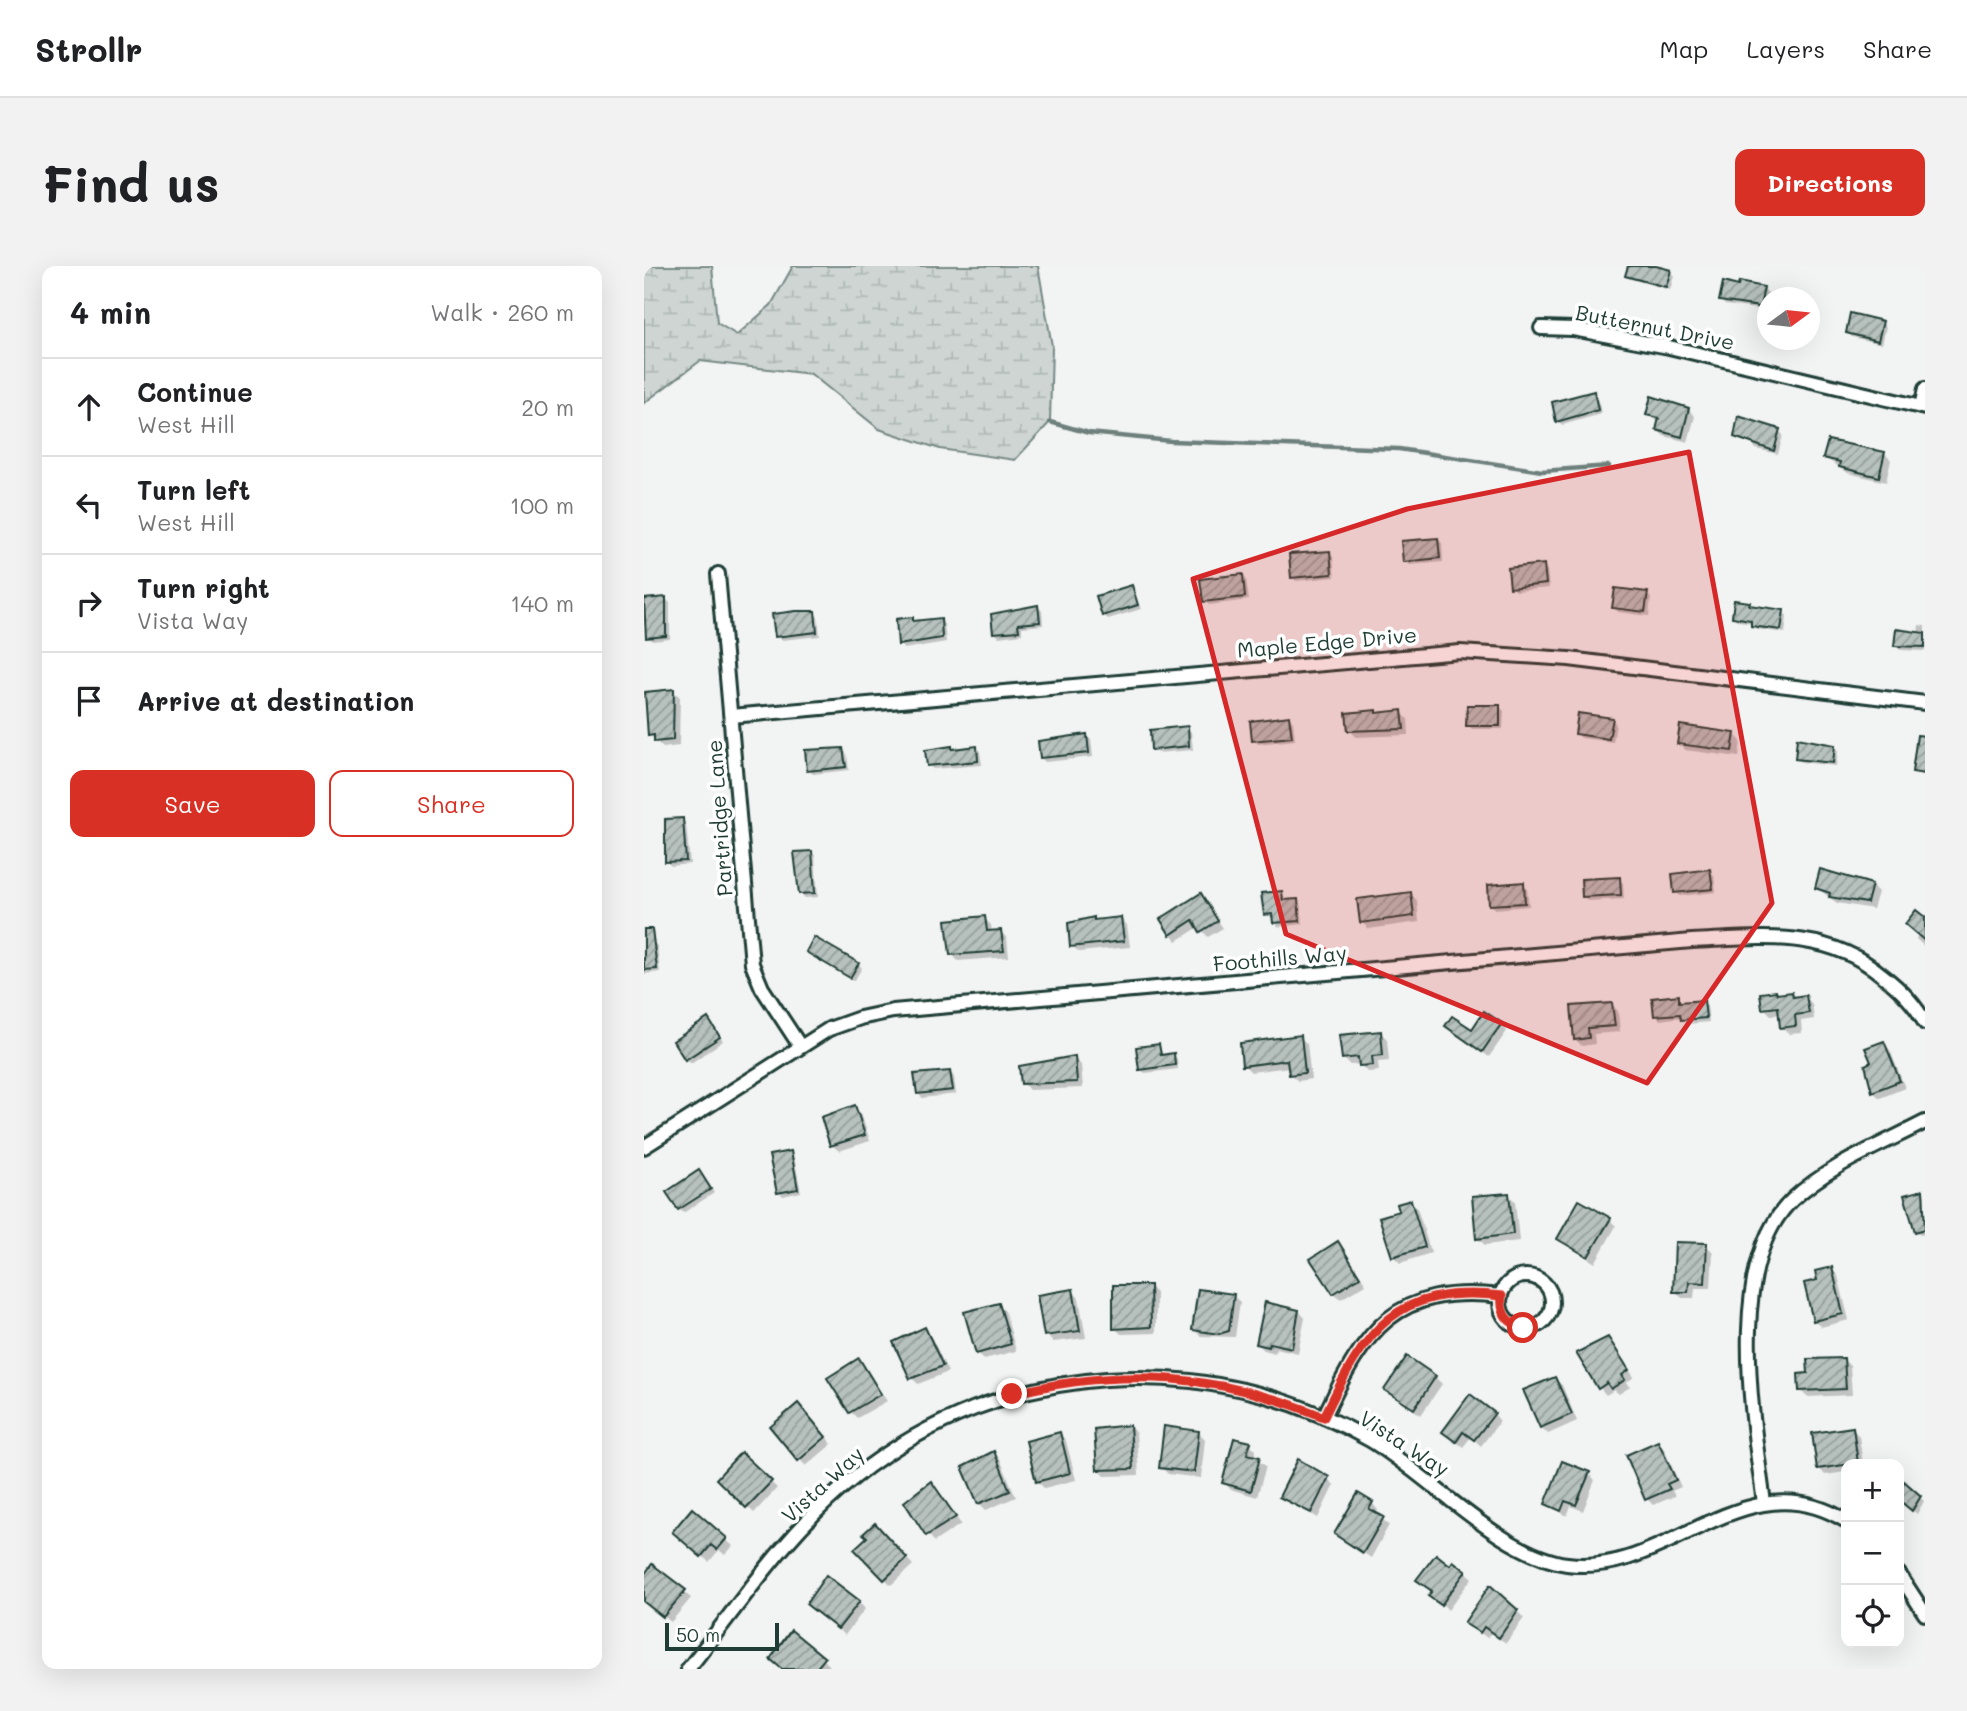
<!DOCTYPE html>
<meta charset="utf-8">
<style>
:root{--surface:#fff;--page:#f2f2f2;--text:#202124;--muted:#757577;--line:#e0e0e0;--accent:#d93025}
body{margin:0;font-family:Mali,sans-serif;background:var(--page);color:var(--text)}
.controls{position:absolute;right:21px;bottom:21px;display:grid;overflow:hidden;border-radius:14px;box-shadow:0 7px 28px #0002}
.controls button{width:63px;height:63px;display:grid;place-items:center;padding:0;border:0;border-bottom:2px solid var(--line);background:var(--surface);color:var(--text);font:35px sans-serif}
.compass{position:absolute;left:1113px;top:21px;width:63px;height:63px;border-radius:50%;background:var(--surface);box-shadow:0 7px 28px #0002;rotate:75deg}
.scale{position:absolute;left:21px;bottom:18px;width:114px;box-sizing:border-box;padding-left:7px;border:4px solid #1f3d34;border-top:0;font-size:19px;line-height:24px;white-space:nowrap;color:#1f3d34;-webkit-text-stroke:5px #fff;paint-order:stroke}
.stop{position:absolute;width:21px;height:21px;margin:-16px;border:5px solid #d93025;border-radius:50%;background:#fff}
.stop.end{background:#d93025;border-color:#fff;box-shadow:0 2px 7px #0008}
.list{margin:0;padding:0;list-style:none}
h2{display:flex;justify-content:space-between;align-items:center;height:91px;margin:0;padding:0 28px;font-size:30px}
h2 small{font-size:23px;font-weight:400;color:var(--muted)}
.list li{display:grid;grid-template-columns:46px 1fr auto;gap:21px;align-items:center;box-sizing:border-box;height:98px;padding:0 28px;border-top:2px solid var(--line)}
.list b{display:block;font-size:26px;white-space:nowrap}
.list p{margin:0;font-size:23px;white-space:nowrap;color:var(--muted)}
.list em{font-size:23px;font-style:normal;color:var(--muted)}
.actions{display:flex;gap:14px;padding:21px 28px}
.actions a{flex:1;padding:16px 0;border:2px solid var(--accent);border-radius:14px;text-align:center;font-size:24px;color:var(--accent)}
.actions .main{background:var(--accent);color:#fff}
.icon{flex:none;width:38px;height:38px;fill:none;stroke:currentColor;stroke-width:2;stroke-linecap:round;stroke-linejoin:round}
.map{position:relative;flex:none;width:1281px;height:1403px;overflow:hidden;border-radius:14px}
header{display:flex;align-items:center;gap:42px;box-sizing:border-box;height:98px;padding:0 35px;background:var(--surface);border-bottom:2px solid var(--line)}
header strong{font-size:33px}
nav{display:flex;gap:38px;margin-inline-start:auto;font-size:24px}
.intro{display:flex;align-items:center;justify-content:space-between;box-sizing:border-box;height:168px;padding:0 42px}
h1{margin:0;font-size:49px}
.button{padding:18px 32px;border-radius:14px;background:var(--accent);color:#fff;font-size:24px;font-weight:700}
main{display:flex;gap:42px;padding:0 42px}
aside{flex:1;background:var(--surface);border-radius:14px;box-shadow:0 7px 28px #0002}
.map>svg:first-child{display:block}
</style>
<header>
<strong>Strollr</strong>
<nav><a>Map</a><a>Layers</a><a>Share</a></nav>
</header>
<div class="intro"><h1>Find us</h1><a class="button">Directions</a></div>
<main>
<aside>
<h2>4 min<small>Walk · 260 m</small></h2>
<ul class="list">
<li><svg class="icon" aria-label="ahead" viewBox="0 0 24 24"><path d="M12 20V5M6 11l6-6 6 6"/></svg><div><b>Continue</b><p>West Hill</p></div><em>20 m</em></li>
<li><svg class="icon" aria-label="left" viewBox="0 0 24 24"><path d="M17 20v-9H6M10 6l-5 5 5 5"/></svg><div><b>Turn left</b><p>West Hill</p></div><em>100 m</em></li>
<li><svg class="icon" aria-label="right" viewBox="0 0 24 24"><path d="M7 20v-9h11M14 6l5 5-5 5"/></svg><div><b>Turn right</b><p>Vista Way</p></div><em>140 m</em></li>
<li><svg class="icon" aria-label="arrive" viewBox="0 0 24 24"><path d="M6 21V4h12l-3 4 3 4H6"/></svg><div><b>Arrive at destination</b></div></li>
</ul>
<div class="actions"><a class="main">Save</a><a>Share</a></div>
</aside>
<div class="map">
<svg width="1281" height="1403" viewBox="0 0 1281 1403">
<defs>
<pattern id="wetland-marsh" width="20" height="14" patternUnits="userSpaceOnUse" patternTransform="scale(1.75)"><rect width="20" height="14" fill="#ced5d3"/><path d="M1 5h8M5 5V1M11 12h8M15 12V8" fill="none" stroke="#b0b8b6"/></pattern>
<pattern id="building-hatch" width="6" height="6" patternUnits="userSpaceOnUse" patternTransform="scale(1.75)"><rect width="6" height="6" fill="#b7c1bd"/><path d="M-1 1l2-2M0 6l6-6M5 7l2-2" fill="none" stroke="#949e9a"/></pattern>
</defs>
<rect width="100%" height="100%" fill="#f2f3f3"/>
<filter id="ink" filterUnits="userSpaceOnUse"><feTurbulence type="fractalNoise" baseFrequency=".0143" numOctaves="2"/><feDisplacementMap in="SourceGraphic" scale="14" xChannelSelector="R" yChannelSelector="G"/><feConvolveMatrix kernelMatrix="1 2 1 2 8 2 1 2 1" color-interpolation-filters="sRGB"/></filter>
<g filter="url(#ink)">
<path fill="url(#wetland-marsh)" stroke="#768984" stroke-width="2" d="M0,0H68L73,57L93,69L127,39L149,0H394L408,80L406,156L371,194L296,183L235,163L167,108L56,95L0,137Z"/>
<g fill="#0003">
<path d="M986,0H1014L1026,5L1030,10L1026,24L987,13L983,9Z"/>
<path d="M1095,22L1120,23L1124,27L1120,44L1081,39L1077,35Z"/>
<path d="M1238,57L1242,61L1238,78L1208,71L1204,67Z"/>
<path d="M950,127L954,131L957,148L918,159L914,155Z"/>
<path d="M1044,143L1051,150L1044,176L1020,170L1013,164L1015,156L1004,149Z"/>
<path d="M1135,165L1139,169L1134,188L1112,183L1108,177L1091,170Z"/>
<path d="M1240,187L1247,194L1242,216L1204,207L1181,192Z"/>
<path d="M793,273L798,277L799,296L765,299L761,295Z"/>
<path d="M685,287L689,291L691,311L652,315L648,311Z"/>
<path d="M899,300L903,304L905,322L872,325L868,321Z"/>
<path d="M598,309L602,313L605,334L565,339L561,335Z"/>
<path d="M487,321L497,343L464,353L459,349Z"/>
<path d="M1003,328L1007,332L1005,350L974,346L970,341Z"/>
<path d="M22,333L26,337V373L8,375L0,359V335Z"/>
<path d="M1105,337L1109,342L1139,346L1143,350L1141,367L1113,363L1109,357L1094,355L1090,351Z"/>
<path d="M394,341L398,345L399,359L378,361V368L355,371L351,367L372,347V343Z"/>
<path d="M170,347L174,351L176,370L137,374L132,370Z"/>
<path d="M268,353L272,356L296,354L300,358L302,376L260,383L256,379Z"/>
<path d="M1275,359L1281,360V385L1256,384L1252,380L1274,368Z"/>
<path d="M29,425L36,431L35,480L19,482L6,469Z"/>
<path d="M856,441L860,445L859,463H828L824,459Z"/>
<path d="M757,446L764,453L765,469L712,471L706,464Z"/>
<path d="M645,452L649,456L651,474L614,478L610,474Z"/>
<path d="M968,453L972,458L969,476L937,472L933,467Z"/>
<path d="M543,462L547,466L549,484L513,487L509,483Z"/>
<path d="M1090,468L1097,475L1095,491L1041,484L1035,477Z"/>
<path d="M443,470L447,474L449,491L401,496L397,492Z"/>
<path d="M1190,480L1194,485L1192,500L1157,496L1153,492Z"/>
<path d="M332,482L336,486L338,499L289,503L285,499Z"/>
<path d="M199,483L203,488L205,504L169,508L165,504Z"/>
<path d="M38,553L42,558L46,598L27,600L23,596Z"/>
<path d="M167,586L171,590L174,631L161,632L157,628Z"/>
<path d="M1066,605L1070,609L1072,626L1036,630L1032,626Z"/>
<path d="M975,613L979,617L980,633L944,635L940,631Z"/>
<path d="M879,618L883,622L885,640L851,643L847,639Z"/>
<path d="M1227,619L1234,626L1229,643L1193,637L1173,622Z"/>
<path d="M638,627L642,635L653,634L657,639L659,658L634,661L630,652L621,648Z"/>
<path d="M766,628L773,634L775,656L724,663L718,656Z"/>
<path d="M556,629L579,662L564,671L555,661L533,675L527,668Z"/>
<path d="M340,652L347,659L348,667L357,666L363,672L365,691L314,695L308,688Z"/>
<path d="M477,653L483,659L486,681L435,686L428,680Z"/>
<path d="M1281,653V681L1272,673Z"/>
<path d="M9,676L13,680L16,706L0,708V677Z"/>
<path d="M164,686L214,698L218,702L210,715Z"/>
<path d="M1147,728L1152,732L1162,731L1168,738L1170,753L1157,755L1158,767L1145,768L1138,762L1136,748L1127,749L1120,742Z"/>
<path d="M1034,731L1038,737L1059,735L1063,740L1065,756L1043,758L1038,751L1016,754L1012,749Z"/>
<path d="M968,738L974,745L976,766L950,768L951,778L938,780L931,773Z"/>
<path d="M68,758L79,775L47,797L43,793Z"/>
<path d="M857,758L863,765L845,791L803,760L828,766Z"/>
<path d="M736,766L743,773L745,795L734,796L735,805L723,806L716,798L706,799L699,792Z"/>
<path d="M656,771L663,778L667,813L654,815L647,809L646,801L607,806L600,799Z"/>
<path d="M1240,777L1246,784L1261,822L1236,832L1229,826L1223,800L1229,797Z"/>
<path d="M515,780L519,790L529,789L533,793L534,803L501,807L496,803Z"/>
<path d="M430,792L437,799L439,822L385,824L379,817Z"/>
<path d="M306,806L310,811L312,828L278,832L274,827Z"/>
<path d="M211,841L217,848L226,875L195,885L188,879Z"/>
<path d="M146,887L150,891L157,926L139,930L135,926Z"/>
<path d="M59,910L70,927L39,947L35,943Z"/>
<path d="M1278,926L1281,929V968L1277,969L1273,965Z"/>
<path d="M864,929L871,935L875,975L841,979L834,973Z"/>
<path d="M766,936L773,942L787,987L756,997L749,990L757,946Z"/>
<path d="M965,953L972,960L951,997L915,973Z"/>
<path d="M694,977L722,1018L697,1033L690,1027Z"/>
<path d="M1062,979L1069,986L1067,1022H1051L1050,1032H1038L1031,1025Z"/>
<path d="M1188,1003L1194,1010L1205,1054L1177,1061L1171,1054L1175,1015Z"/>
<path d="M506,1021L512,1027V1067L477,1068L471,1062Z"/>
<path d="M429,1025L435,1032L442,1072L409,1076L402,1069Z"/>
<path d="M589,1030L596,1036L591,1071L556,1070L550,1063Z"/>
<path d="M354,1039L361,1045L372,1085L340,1093L334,1087Z"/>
<path d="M655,1045L661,1052L654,1087L632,1082L631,1087L620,1084L613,1077Z"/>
<path d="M281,1063L287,1070L304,1106L274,1118L268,1112Z"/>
<path d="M964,1073L990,1111L983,1116L986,1121L975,1128L970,1124L962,1129L956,1122L935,1088Z"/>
<path d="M215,1094L243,1135L213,1152L207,1146Z"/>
<path d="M1200,1094L1206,1100L1208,1129L1163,1131L1156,1124Z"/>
<path d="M791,1111L798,1118L777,1149L749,1130Z"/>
<path d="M911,1113L918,1119L933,1155L904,1168L897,1161Z"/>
<path d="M160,1145L188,1178L162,1200L155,1193Z"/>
<path d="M850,1148L856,1155L837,1180L827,1171L819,1181L807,1172Z"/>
<path d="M486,1161L492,1167L495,1209L461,1210L454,1203Z"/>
<path d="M1208,1163L1215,1170L1219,1198H1202V1206L1181,1209L1175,1202Z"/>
<path d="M554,1166L561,1173L557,1212L524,1208L517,1201Z"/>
<path d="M416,1168L422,1175L432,1214L400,1222L393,1215Z"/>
<path d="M1014,1177L1020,1183L1037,1221L1028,1225L1031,1230L1009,1239L1003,1233Z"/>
<path d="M606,1178L612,1184L610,1192L622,1200L613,1231L586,1223L580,1216Z"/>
<path d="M349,1187L356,1193L372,1231L342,1244L335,1237Z"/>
<path d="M97,1188L133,1222L110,1247L74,1213Z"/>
<path d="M945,1208L951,1214L939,1245L927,1240L923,1250L903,1238Z"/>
<path d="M684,1213L690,1219L674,1252L637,1230Z"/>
<path d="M287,1217L317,1258L290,1276L262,1236Z"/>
<path d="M1260,1218L1280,1235L1273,1248L1255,1232V1224Z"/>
<path d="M728,1237L734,1244L732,1248L745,1259L727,1292L692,1268Z"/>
<path d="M48,1244L89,1280L81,1289L75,1284L65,1296L37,1272Z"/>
<path d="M231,1259L269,1299L247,1319L213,1283L225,1271Z"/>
<path d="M9,1301L47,1332L27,1356L0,1335V1312Z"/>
<path d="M821,1306L828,1312L804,1344L775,1314Z"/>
<path d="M215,1336L221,1343L201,1369L171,1345Z"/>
<path d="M873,1345L880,1352L862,1377L847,1367L843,1372L822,1356Z"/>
<path d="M179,1393L186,1400L183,1403H139Z"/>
</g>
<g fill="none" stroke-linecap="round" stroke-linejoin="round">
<path stroke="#6d807b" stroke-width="4.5" d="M406,156L445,167L527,175L755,183L898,205L965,200"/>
</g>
<g fill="url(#building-hatch)" stroke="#1f3d34" stroke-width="2">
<path d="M984,0H1012L1027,4L1022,21L981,10Z"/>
<path d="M1079,16L1094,20L1095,16L1120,21L1116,41L1075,35Z"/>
<path d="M1206,47L1239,55L1234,75L1202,67Z"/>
<path d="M950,125L954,144L912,156L908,136Z"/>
<path d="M1007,130L1045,142L1038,171L1012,164L1015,152L1002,149Z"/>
<path d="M1094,150L1136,163L1130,185L1090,171Z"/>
<path d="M1184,174L1241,186L1235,211L1195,201L1196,196L1179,192Z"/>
<path d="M794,272L796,292L759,296L757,275Z"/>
<path d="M686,285L688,308L647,312L645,288Z"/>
<path d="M900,298L902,318L866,322L864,302Z"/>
<path d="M599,308L601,331L559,336L556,313Z"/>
<path d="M488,319L494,339L458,350L452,330Z"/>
<path d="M971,322L1004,326L1001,346L968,342Z"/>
<path d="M22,331V370L2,372L0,333Z"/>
<path d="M1090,334L1106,336L1105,339L1140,344L1137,364L1107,360V354L1088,351Z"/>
<path d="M394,339L396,356L374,358L375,365L349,367L347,348Z"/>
<path d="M152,345H171L173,366L131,371L128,348Z"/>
<path d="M269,351V355L297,352L298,372L254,379L252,353Z"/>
<path d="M1252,363L1281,367V381L1250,380Z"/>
<path d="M30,423L29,474L10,476V469L4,470L1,426Z"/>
<path d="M823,439H856V460H822Z"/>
<path d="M732,444V447L758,444L760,463L704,465L702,447Z"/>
<path d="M934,447L969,452L965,473L931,468Z"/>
<path d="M645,450L648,471L608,475L606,455Z"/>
<path d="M1036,459L1091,467L1088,485L1033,478Z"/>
<path d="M544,460L545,480L507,484L506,464Z"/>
<path d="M443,468L445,487L396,492L394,475Z"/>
<path d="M1273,469L1281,470V508L1268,506Z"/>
<path d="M1153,472L1191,479L1189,497L1151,493Z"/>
<path d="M308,480V483L333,480L334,495L283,500L281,484Z"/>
<path d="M199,482L202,501L163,505L161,484Z"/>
<path d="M39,552L42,595L21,596V553Z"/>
<path d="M168,585L171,627L155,628L150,586Z"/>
<path d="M1066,603L1069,623L1030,627L1028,608Z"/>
<path d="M1176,603L1228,618L1223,637L1185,631L1186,627L1171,622Z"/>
<path d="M976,611L977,629L938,631L937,613Z"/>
<path d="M880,616L881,637L845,639L844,619Z"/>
<path d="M638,625L639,634L654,633L656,655L629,657L628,648L620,649L617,627Z"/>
<path d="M767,626L770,650L716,657L713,633Z"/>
<path d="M557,627L574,655L556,666L549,654L526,669L516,653Z"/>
<path d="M1272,644L1281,651V675L1261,658Z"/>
<path d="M341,650L343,665L357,664L360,685L306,689L302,654Z"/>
<path d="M450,651V654L477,651L480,675L426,681L424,657Z"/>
<path d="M0,663H8L13,703L0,704Z"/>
<path d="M170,671L215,697L206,712L162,686Z"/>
<path d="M1132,725L1133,728L1148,726L1149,731L1162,729L1165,747L1151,749L1152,760L1136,762L1134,741L1118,743L1116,727Z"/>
<path d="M1035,729V736L1060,734L1062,752L1037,754L1036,748L1010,750L1008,732Z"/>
<path d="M968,737L971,760L944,762L945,772L930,774L927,740Z"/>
<path d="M840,745L858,757L838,786L801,760L808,750L828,763Z"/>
<path d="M64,752L76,771L41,794L29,775Z"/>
<path d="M737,765L739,789L728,790L729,799L715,800L714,791L698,793L695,769Z"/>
<path d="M657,769L661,807L645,809L643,794L598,800L596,777Z"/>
<path d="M1240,775L1256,815L1228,826L1221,799L1227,796L1221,782Z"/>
<path d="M515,778L517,789L530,787L531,799L495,804L492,781Z"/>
<path d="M431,790L433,816L377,818L375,800Z"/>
<path d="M306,805L309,824L273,828L270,808Z"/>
<path d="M211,839L221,869L186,880L177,851Z"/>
<path d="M147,885L154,923L133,927L125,889Z"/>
<path d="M55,904L67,923L34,944L22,926Z"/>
<path d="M1279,924L1281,963L1271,966L1260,929Z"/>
<path d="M865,927L869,968L832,973L828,930Z"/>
<path d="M767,934L781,981L748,991L735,951L755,945L753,938Z"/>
<path d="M935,934L967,952L944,991L913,973Z"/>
<path d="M694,975L716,1011L689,1028L666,993Z"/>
<path d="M1031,976L1063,977L1061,1017L1045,1016L1044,1026H1029Z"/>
<path d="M1188,1001L1199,1048L1169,1055L1160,1017L1173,1014L1171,1005Z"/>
<path d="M469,1019H506L507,1061L469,1063Z"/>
<path d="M429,1023L436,1065L400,1070L393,1029Z"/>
<path d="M554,1023L590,1028L585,1065L575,1068L548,1064Z"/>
<path d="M621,1036L655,1044L648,1082L626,1077L625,1081L612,1078Z"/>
<path d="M355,1037L367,1078L332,1088L320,1046Z"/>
<path d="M281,1061L299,1100L266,1113L249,1076Z"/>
<path d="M964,1071L985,1104L978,1109L981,1114L967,1123L963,1117L954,1123L932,1087Z"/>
<path d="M763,1090L792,1110L770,1143L740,1124Z"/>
<path d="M215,1092L237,1128L205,1147L183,1112Z"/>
<path d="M1200,1092L1202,1123L1155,1125L1154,1108L1164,1107L1163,1093Z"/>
<path d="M911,1111L928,1148L896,1162L879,1124Z"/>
<path d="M826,1128L851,1147L830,1174L819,1166L812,1176L798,1166Z"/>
<path d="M154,1137L182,1171L154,1195L126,1161Z"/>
<path d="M486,1159L489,1203L453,1204L450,1163Z"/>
<path d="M520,1160L555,1165L550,1206L515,1202Z"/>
<path d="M1209,1161L1214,1197L1173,1203L1168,1167Z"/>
<path d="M416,1166L426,1207L392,1216L382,1175Z"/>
<path d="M590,1172L607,1176L603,1188L616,1191L607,1225L578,1217Z"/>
<path d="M1014,1175L1032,1214L1023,1218L1026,1223L1001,1234L982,1189Z"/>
<path d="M350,1185L366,1225L334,1238L318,1201Z"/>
<path d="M97,1186L128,1215L102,1242L72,1213Z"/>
<path d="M654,1193L685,1211L667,1247L635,1231Z"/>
<path d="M918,1195L946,1206L932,1239L921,1235L917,1245L901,1238Z"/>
<path d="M287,1215L312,1251L282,1270L260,1236Z"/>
<path d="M1260,1215L1277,1230L1268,1245L1255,1234V1222Z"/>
<path d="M714,1227L729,1236L725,1243L740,1251L719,1287L690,1268Z"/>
<path d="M48,1242L83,1272L73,1284L67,1279L57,1291L28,1266Z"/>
<path d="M231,1257L263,1292L240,1314L210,1283L223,1271L219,1268Z"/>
<path d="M792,1288L806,1299L809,1295L822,1305L797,1339L784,1330L788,1325L772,1314Z"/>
<path d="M8,1298L42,1324L19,1351L0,1336V1309Z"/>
<path d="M182,1309L216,1335L194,1363L162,1338Z"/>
<path d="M846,1319L874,1344L855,1372L840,1361L836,1367L820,1357Z"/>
<path d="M147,1364L181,1392L172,1403H138L126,1393Z"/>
</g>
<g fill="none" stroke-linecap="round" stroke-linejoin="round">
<defs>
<g id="minor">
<path d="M897,62L929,63L1025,81L1281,142"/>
<path d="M1277,141L1281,123"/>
<path d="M74,308L108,698L118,722L156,780"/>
<path d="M87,450L816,386L925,393L1281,437"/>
<path d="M0,881L185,763L216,752L249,745L1048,675C1116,672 1182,662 1238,709C1255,722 1271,737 1281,757"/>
<circle cx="882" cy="1036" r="26"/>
<path d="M680,1151C721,1063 751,1018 857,1030"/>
<path d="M1120,1237C1109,1154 1081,998 1148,934C1185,899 1237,879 1281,856"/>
<path d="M1255,1308L1281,1348"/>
<path d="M44,1403C96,1338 145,1263 211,1211C359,1093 562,1080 726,1174C784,1208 856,1289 923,1298C1023,1312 1100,1191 1202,1255"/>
</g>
</defs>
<use href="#minor" stroke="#1f3d34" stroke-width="18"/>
<use href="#minor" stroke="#fff" stroke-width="12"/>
</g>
</g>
<g fill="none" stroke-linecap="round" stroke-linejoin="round" filter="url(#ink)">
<path stroke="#d93025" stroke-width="9" d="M368,1128C478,1100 575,1108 680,1151C722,1063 751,1018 858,1030C856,1047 863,1057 879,1062"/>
</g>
<path fill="#d62828" fill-opacity="0.2" stroke="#d62828" stroke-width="5" stroke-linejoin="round" d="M1045,186L1128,637L1003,817L642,668L549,313L763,243Z"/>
<g text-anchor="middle" stroke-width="7" stroke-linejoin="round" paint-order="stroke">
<g font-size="21" fill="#1f3d34" stroke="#fff">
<text transform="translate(1011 62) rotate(11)" y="7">Butternut Drive</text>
<text transform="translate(683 377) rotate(-5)" y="7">Maple Edge Drive</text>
<text transform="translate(76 552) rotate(-94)" y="7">Partridge Lane</text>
<text transform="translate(636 693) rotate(-5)" y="7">Foothills Way</text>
<text transform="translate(760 1178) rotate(33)" y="7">Vista Way</text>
<text transform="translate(179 1219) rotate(-42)" y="7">Vista Way</text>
</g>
</g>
</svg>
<div class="controls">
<button>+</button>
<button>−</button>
<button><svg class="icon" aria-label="locate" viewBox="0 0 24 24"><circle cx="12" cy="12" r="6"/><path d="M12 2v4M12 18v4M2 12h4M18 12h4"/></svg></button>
</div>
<svg class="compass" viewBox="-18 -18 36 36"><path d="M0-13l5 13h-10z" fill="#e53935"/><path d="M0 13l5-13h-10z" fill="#757577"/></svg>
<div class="scale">50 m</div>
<div class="stop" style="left:879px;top:1062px"></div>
<div class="stop end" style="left:368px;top:1128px"></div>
</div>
</main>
